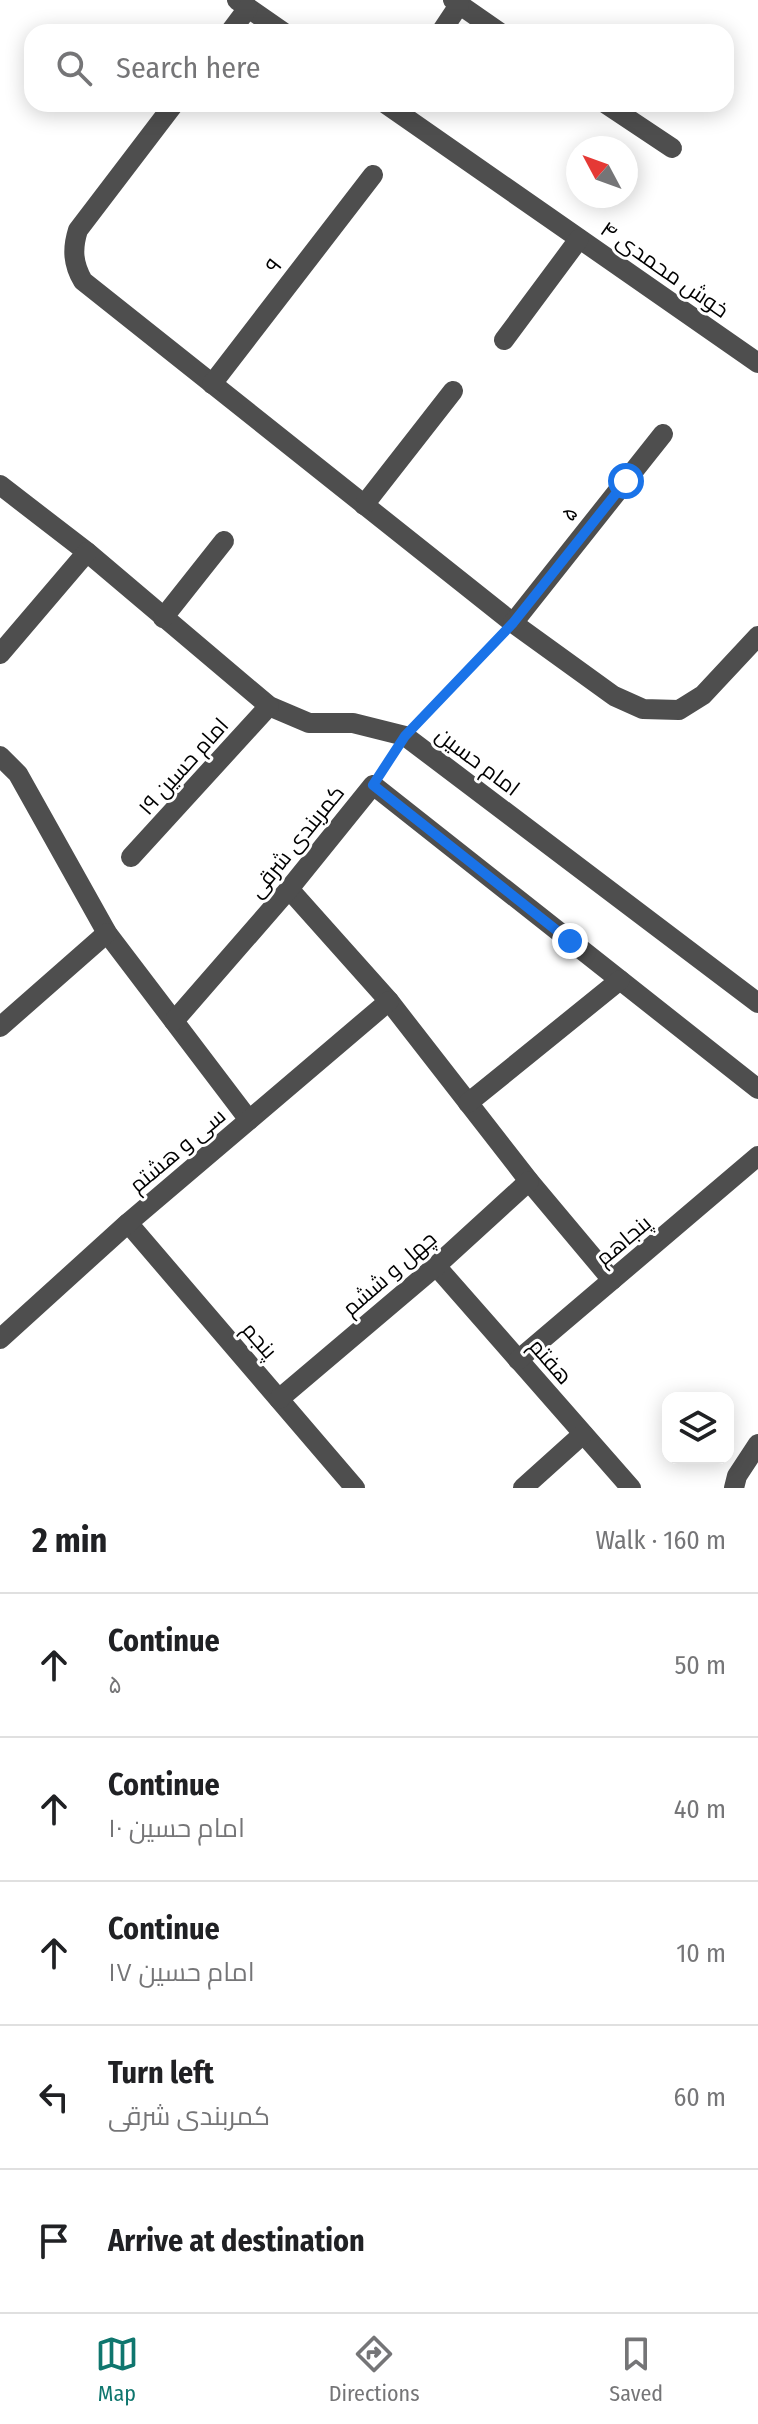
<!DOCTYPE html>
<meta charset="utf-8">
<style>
:root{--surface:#fff;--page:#f2f2f2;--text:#202124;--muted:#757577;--line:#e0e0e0;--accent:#0f766e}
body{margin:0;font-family:"Fira Sans Condensed",Cairo,sans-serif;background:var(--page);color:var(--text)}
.controls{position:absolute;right:24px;bottom:24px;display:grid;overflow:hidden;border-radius:16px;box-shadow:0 4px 20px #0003}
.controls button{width:72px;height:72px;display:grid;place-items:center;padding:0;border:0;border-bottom:2px solid var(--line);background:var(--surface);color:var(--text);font:40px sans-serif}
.compass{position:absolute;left:566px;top:136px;width:72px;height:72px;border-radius:50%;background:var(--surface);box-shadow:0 4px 20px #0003;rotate:311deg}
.stop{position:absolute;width:24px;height:24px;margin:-18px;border:6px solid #1a73e8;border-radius:50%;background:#fff}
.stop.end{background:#1a73e8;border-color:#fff;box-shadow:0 2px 8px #0008}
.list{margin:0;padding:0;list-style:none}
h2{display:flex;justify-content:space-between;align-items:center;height:104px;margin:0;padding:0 32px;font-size:34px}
h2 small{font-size:26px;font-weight:400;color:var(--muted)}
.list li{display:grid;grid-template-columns:52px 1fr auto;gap:24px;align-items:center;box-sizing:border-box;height:144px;padding:0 32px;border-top:2px solid var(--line)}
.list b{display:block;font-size:30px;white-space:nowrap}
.list p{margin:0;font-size:26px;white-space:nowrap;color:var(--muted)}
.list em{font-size:26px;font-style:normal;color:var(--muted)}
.icon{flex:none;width:44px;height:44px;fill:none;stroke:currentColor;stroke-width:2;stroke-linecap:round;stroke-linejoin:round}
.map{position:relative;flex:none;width:758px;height:1488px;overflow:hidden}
.search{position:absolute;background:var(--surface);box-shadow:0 4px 20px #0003;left:24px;right:24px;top:24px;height:88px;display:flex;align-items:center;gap:20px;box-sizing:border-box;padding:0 28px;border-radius:24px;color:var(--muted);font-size:30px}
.sheet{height:824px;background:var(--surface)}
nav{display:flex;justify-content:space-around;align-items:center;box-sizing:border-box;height:112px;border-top:2px solid var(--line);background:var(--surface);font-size:22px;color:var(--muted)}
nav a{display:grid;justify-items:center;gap:4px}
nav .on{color:var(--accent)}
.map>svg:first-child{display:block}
</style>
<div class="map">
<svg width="758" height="1488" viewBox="0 0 758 1488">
<rect width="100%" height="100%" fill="#fff"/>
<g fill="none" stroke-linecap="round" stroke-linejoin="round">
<path stroke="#707070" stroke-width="5" stroke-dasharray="2 4" stroke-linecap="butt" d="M420,721L498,638"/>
<g stroke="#4e4e4e" stroke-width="20">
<path d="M237,0L283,32"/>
<path d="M453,0L499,32"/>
<path d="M230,32L248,8"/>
<path d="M441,32L459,5"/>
<path d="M174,104L78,230C72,249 73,264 83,281L513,623L614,696L643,709L679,710L703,695L758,636"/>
<path d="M386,104L758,363"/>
<path d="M606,104L672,148"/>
<path d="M504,340L579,239"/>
<path d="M212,384L373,175"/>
<path d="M0,485L87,552L269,706L309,723H353L405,736L758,1003"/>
<path d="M364,505L453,391"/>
<path d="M163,618L224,541"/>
<path d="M513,623L663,434"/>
<path d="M0,654L87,552"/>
<path d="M0,756L18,774L107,933L249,1120"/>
<path d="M131,857L269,706"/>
<path d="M289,889L389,1001L529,1181L612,1280"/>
<path d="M174,1021L289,889L373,785L758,1089"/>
<path d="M0,1027L107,933"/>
<path d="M468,1103L620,980"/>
<path d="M128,1223L355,1488"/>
<path d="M436,1266L631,1488"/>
<path d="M0,1339L128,1223L389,1001"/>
<path d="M518,1360L758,1156"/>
<path d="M279,1399L436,1266L529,1181"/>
<path d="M523,1488L583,1434"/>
<path d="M734,1488L737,1476L758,1444"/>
</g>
</g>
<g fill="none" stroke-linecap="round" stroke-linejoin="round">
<path stroke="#1a73e8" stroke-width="10" d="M570,941L373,785L405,736L513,623L626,481"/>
</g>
<g text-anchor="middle" stroke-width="6" stroke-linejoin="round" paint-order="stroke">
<g font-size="22" fill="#000" stroke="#fff">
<text transform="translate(273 265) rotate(-52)" y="8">۹</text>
<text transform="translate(665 269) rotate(35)" y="8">خوش محمدی ۴</text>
<text transform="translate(569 513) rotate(-51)" y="8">۵</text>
<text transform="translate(478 761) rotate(37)" y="8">امام حسین</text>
<text transform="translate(183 766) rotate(-48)" y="8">امام حسین ۱۹</text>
<text transform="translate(296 841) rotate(-51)" y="8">کمربندی شرقی</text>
<text transform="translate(177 1150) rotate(-40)" y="8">سی و هشتم</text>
<text transform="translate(623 1240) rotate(-40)" y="8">پنجاهم</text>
<text transform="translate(389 1273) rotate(-41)" y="8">چهل و ششم</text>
<text transform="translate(260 1340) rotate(49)" y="8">پنجم</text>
<text transform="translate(551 1361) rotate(49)" y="8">هفتم</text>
</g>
</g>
</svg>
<div class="controls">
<button><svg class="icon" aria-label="layers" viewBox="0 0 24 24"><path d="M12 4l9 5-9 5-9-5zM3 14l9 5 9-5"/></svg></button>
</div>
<svg class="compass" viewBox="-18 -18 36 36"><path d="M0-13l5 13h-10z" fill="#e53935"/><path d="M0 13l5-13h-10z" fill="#757577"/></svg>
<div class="stop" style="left:626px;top:481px"></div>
<div class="stop end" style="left:570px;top:941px"></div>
<div class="search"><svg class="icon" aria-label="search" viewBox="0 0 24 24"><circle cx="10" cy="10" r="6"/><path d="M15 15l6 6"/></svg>Search here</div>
</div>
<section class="sheet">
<h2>2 min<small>Walk · 160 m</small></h2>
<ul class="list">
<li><svg class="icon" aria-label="ahead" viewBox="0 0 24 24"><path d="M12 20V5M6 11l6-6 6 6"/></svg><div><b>Continue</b><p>۵</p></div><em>50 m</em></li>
<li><svg class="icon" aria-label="ahead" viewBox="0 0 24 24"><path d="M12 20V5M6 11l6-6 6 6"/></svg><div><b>Continue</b><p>امام حسین ۱۰</p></div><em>40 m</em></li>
<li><svg class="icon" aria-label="ahead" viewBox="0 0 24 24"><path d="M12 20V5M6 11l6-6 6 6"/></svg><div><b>Continue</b><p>امام حسین ۱۷</p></div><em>10 m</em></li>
<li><svg class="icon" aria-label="left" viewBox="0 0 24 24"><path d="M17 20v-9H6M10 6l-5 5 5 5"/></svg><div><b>Turn left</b><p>کمربندی شرقی</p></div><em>60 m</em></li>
<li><svg class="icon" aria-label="arrive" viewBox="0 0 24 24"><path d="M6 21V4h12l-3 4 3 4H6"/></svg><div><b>Arrive at destination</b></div></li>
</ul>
</section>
<nav>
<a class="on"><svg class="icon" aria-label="map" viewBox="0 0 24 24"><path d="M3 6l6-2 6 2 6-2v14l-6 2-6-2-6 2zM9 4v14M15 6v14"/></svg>Map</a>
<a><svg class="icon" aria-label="directions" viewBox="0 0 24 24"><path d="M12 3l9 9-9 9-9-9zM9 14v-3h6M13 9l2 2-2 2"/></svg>Directions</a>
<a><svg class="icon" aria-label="saved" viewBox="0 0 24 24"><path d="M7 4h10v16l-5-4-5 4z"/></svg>Saved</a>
</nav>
